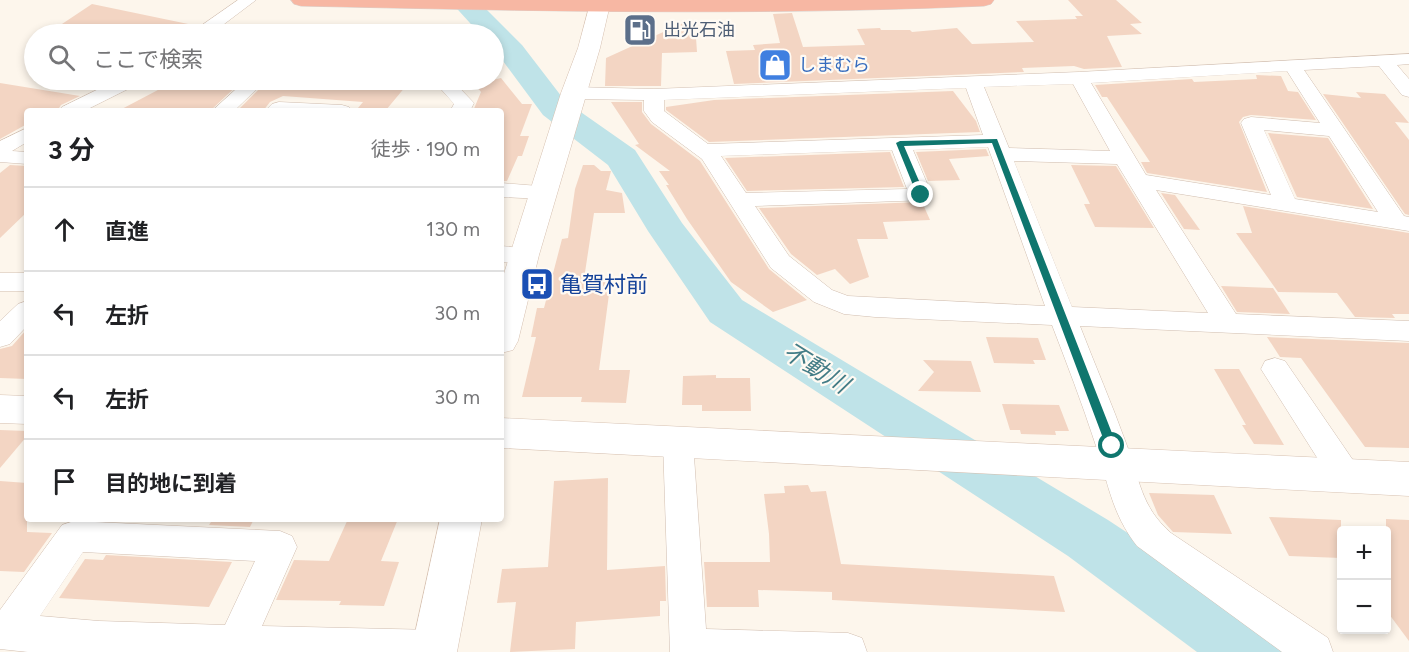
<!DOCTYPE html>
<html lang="ja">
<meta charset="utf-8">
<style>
:root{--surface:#fff;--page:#f6f6f6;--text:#202124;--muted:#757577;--line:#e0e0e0}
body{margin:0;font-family:Figtree,"Noto Sans JP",sans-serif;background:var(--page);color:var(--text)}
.controls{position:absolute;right:18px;bottom:18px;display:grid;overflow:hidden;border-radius:6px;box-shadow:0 3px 9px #0003}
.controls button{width:54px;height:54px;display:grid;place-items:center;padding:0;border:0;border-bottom:2px solid var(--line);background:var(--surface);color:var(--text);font:30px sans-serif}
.stop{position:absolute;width:18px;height:18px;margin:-14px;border:4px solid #0f766e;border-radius:50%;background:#fff}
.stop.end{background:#0f766e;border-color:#fff;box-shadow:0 2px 6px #0008}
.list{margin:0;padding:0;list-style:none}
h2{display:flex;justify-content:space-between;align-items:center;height:78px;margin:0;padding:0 24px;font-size:26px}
h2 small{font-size:20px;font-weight:400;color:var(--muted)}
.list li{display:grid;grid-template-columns:39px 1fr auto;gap:18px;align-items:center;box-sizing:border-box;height:84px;padding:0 24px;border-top:2px solid var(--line)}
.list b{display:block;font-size:22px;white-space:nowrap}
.list em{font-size:20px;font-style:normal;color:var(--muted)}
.icon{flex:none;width:33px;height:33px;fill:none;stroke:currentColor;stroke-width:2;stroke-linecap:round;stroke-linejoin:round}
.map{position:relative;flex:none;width:1409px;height:652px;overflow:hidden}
.search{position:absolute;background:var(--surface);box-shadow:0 3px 9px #0003;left:24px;top:24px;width:480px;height:66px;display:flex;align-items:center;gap:15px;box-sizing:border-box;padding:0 21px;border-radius:33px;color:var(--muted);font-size:22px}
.panel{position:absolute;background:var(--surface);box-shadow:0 3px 9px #0003;left:24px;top:108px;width:480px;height:414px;border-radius:6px}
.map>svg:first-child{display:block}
</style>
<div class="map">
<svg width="1409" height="652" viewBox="0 0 1409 652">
<rect width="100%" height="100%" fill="#fdf6ec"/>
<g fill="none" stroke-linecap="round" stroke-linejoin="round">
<path fill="#bfe3e8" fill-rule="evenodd" d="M449,0H477L522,45L565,101L635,150L682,223L742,300L1108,520L1273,629L1282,652H1197L1068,556L710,322L648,231L608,165L543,115L494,49V34H480Z"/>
</g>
<g fill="#f3d5c3">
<path d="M1068,0H1116L1142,23L1130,24L1142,34L1107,36L1122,67L1084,69L1074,66L1022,68L1024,72L734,84L726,51L755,50L753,45L780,43L773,14L792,13L803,47L865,45L857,29L880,28L881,30H910L912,32L957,28L972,44L1034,42L1016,21L1077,19L1075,16H1083Z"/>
<path d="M92,4L193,25V29L191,34H129L107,30L98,34L59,26Z"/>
<path d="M683,23H695L697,52L662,53L661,86H605L606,58Z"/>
<path d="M1256,75L1281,76L1288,91L1298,92L1316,120L1251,115L1243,117L1239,122L1267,192L1147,173L1141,162H1150L1107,97H1102L1095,85L1192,79L1194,82L1257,79Z"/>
<path d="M501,78L522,104H532L520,136H529L522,156H518L507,181H501V111H473L481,92L475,84Z"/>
<path d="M203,80H243L210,111H118L175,81L195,86Z"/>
<path d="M268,80H411L386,110L358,108L363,102L283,96L270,102L263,111H237Z"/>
<path d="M0,83L80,96L61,105L57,111H27V124L0,139Z"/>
<path d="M953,91L976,121L980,132L709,142L666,110V107L714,100Z"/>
<path d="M1356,92L1385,94L1409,123L1395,122L1409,140V215L1405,214L1323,94L1361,98Z"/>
<path d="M611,102H642V112L651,124L700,161L769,269L807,300L773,312L731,282L687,219L666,185H669L659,171H670L635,145L639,144Z"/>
<path d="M1268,133L1328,138L1373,209L1297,197Z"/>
<path d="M986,149L989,156L949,159L960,180L928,181L916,152Z"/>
<path d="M890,152L904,187L747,191L725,158Z"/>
<path d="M10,165L27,166V212L0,238V173Z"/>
<path d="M583,165H594L601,171H611L606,190L622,193L625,213H594L584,279H611L599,370H630L626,403L581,402L582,397H522L536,337H531L537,308H544L562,239L568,238L575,189Z"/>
<path d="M1071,165L1116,166L1154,228L1095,227L1084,204H1090Z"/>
<path d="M1161,193L1175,195L1200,230L1184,229Z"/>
<path d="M922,202L930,220L883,222L888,239H857L869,277L850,284L835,269L817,275L791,254L759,208Z"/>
<path d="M1243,206L1409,233V314H1392L1395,318L1355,317L1337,293L1278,292L1236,233H1252Z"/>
<path d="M1221,286L1273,288L1290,314L1237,312Z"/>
<path d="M27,329V379L0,378V349L12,346Z"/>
<path d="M986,337L1038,338L1046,360H1033L1035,364L994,363Z"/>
<path d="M1267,337L1409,343V448L1365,447L1301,358L1280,357Z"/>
<path d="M923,360L971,361L981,392L918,391L934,372Z"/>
<path d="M1214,369H1239L1284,445L1254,444L1242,425H1246Z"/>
<path d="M716,375V378H750L751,411H702V405H682L683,376Z"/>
<path d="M1002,404L1059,405L1069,431H1055L1056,435L1021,434L1020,430H1010Z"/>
<path d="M0,430L27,431V436L0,468Z"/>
<path d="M608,478L607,570L665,566L666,601H660V616L576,622L575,649L510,652L516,602L497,603L502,569L548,567L554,481Z"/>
<path d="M0,481L27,483V532L52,533L24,572L0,571Z"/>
<path d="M808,485L811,492L826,491L841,564L1054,576L1065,612L832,600V592L758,590L759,607H707L704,562H770L769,534L764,494L785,493L784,486Z"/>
<path d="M1149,493L1214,495L1232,534L1173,532L1158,515Z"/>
<path d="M1269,517L1341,520V558L1289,556Z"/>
<path d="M213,519H254L250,527L209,525Z"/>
<path d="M348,519H398L381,561L399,562L384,606L339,605L341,601L276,600L294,560L329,561Z"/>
<path d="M1386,519L1409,520V641L1386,610Z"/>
<path d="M106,555L232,562L209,607L59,598L85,559L103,560Z"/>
</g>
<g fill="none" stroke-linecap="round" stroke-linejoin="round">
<defs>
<g id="street">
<path d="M238,0H256L211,34H193L195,30Z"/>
<path d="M1409,54V64L1397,65L1409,79V97L1402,95L1379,66L1304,70L1404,216L1409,217V231L1156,190L1236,314L1409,321V341L1080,326C1095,365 1112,404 1126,443C1140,479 1140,506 1171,533L1328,638L1333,652H1282L1137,546C1111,513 1108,481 1095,443C1082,403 1067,364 1052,325L875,317L844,314L814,302L771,268L702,159L652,122L644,111V100L573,99L566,97L564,93L566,89L573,87L654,89L1079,72ZM1287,71L1320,123L1251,117L1244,119L1241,123L1271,195L1146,175L1091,83ZM1073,84L1110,151L1009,148L984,87ZM966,88L983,135L708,144L664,111V100ZM1264,130L1329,136L1378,212L1295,199ZM988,147L1045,306L848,296L832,290L789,256L755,206L929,200L932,195L913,150ZM892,150L907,189L746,193L721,156ZM1014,161L1117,164L1208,313L1072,307Z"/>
<path d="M117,80H140L138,84L84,111H59L62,107Z"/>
<path d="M246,80H266L234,111H212Z"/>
<path d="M433,80H452L474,103L470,111H450L454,104Z"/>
<path d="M279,102L342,105L349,107L352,111H265L272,104Z"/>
<path d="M27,128V142L12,151L27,152V164L0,162V141Z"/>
<path d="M501,183L551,187L554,192L551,197L543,199L501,197Z"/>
<path d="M501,246L533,249L536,255L533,261L524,263L501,262Z"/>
<rect x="0" y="273" width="27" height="18"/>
<path d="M27,301V326L10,344L0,347V321L18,304Z"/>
<path d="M1275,358L1285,361L1357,466L1362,476L1357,486L1346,490L1335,486L1261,369L1265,361Z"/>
<path d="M678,429L689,433L693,442L706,629L848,633L862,638L867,652H670L663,442L667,433Z"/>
<path d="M74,521L280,531L292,536L297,547L262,626L435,630L448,636L454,649L453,652H28L0,649V610L62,525ZM83,552L255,561L225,625L99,621L40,616Z"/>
</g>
<g id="secondary">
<path d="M591,0H611L600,48L539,255L518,341L513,350L501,353V283L561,93L578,48Z"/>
<path d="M0,395L27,396V424L0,423Z"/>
<path d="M501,418L1409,462V496L501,448Z"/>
<path d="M440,519H482L457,652H411Z"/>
</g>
<path id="highway" d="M291,0H994L991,4L984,6C756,16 529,11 301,6L294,4Z"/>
</defs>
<use href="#street" stroke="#d1beb0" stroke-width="1"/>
<use href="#secondary" stroke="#d6c0b0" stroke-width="1"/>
<use href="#highway" stroke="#dad1cd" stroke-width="1"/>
<use href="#street" fill="#fff" fill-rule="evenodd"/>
<use href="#secondary" fill="#fff" fill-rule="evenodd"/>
<use href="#highway" fill="#f7b7a3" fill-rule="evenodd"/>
</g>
<path fill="#0f766e" d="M997,139L1117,446L1115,449L1112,451L1106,446L992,143L904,146L925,195L921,198L917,195L896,143L900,141Z"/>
<defs>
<symbol id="fuel-square" viewBox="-11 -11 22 22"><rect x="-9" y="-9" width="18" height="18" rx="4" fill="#5c6f8a" stroke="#fffaf3"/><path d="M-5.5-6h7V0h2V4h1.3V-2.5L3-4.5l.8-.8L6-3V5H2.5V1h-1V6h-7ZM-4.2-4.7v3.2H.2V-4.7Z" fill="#fff"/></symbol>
<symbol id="shop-square" viewBox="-11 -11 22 22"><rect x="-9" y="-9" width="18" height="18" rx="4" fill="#3f7fe0" stroke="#fffaf3"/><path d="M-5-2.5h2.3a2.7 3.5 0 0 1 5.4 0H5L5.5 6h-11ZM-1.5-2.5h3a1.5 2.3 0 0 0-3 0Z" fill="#fff"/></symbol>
<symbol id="bus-square" viewBox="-11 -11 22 22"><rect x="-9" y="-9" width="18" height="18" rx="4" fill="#1a4fb4" stroke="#fffaf3"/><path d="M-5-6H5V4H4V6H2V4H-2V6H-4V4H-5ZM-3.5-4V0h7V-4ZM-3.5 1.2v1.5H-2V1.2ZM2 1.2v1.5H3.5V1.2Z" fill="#fff"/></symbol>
</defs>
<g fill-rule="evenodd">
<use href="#fuel-square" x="621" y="11" width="38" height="38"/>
<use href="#shop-square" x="756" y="46" width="38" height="38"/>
<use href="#bus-square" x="518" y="265" width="38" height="38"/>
</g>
<g text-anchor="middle" stroke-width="4.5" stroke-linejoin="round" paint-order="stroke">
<g font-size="18" fill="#4e5e75" stroke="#fffaf3" text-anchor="start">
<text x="663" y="36">出光石油</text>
</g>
<g font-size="18" fill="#366cbe" stroke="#fffaf3" text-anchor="start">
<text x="798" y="71">しまむら</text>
</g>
<g font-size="22" fill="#164399" stroke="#fffaf3" text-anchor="start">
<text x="560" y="292">亀賀村前</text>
</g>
<g font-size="24" font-style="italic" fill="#437c86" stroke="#fffaf3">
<text transform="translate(816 368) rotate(32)" y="8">不動川</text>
</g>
</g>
</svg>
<div class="controls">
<button>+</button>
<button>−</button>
</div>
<div class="stop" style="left:1112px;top:446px"></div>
<div class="stop end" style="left:921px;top:195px"></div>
<div class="search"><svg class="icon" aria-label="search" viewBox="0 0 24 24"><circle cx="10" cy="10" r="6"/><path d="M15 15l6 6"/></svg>ここで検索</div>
<section class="panel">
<h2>3 分<small>徒歩 · 190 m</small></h2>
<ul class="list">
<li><svg class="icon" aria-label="ahead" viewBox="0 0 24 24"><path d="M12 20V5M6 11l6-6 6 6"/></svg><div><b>直進</b></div><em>130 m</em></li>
<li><svg class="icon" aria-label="left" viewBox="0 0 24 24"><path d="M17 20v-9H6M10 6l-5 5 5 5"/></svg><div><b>左折</b></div><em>30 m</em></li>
<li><svg class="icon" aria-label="left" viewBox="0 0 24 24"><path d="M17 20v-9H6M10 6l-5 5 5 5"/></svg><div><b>左折</b></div><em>30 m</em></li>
<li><svg class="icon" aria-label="arrive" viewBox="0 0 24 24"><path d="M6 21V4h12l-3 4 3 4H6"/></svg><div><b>目的地に到着</b></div></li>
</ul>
</section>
</div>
